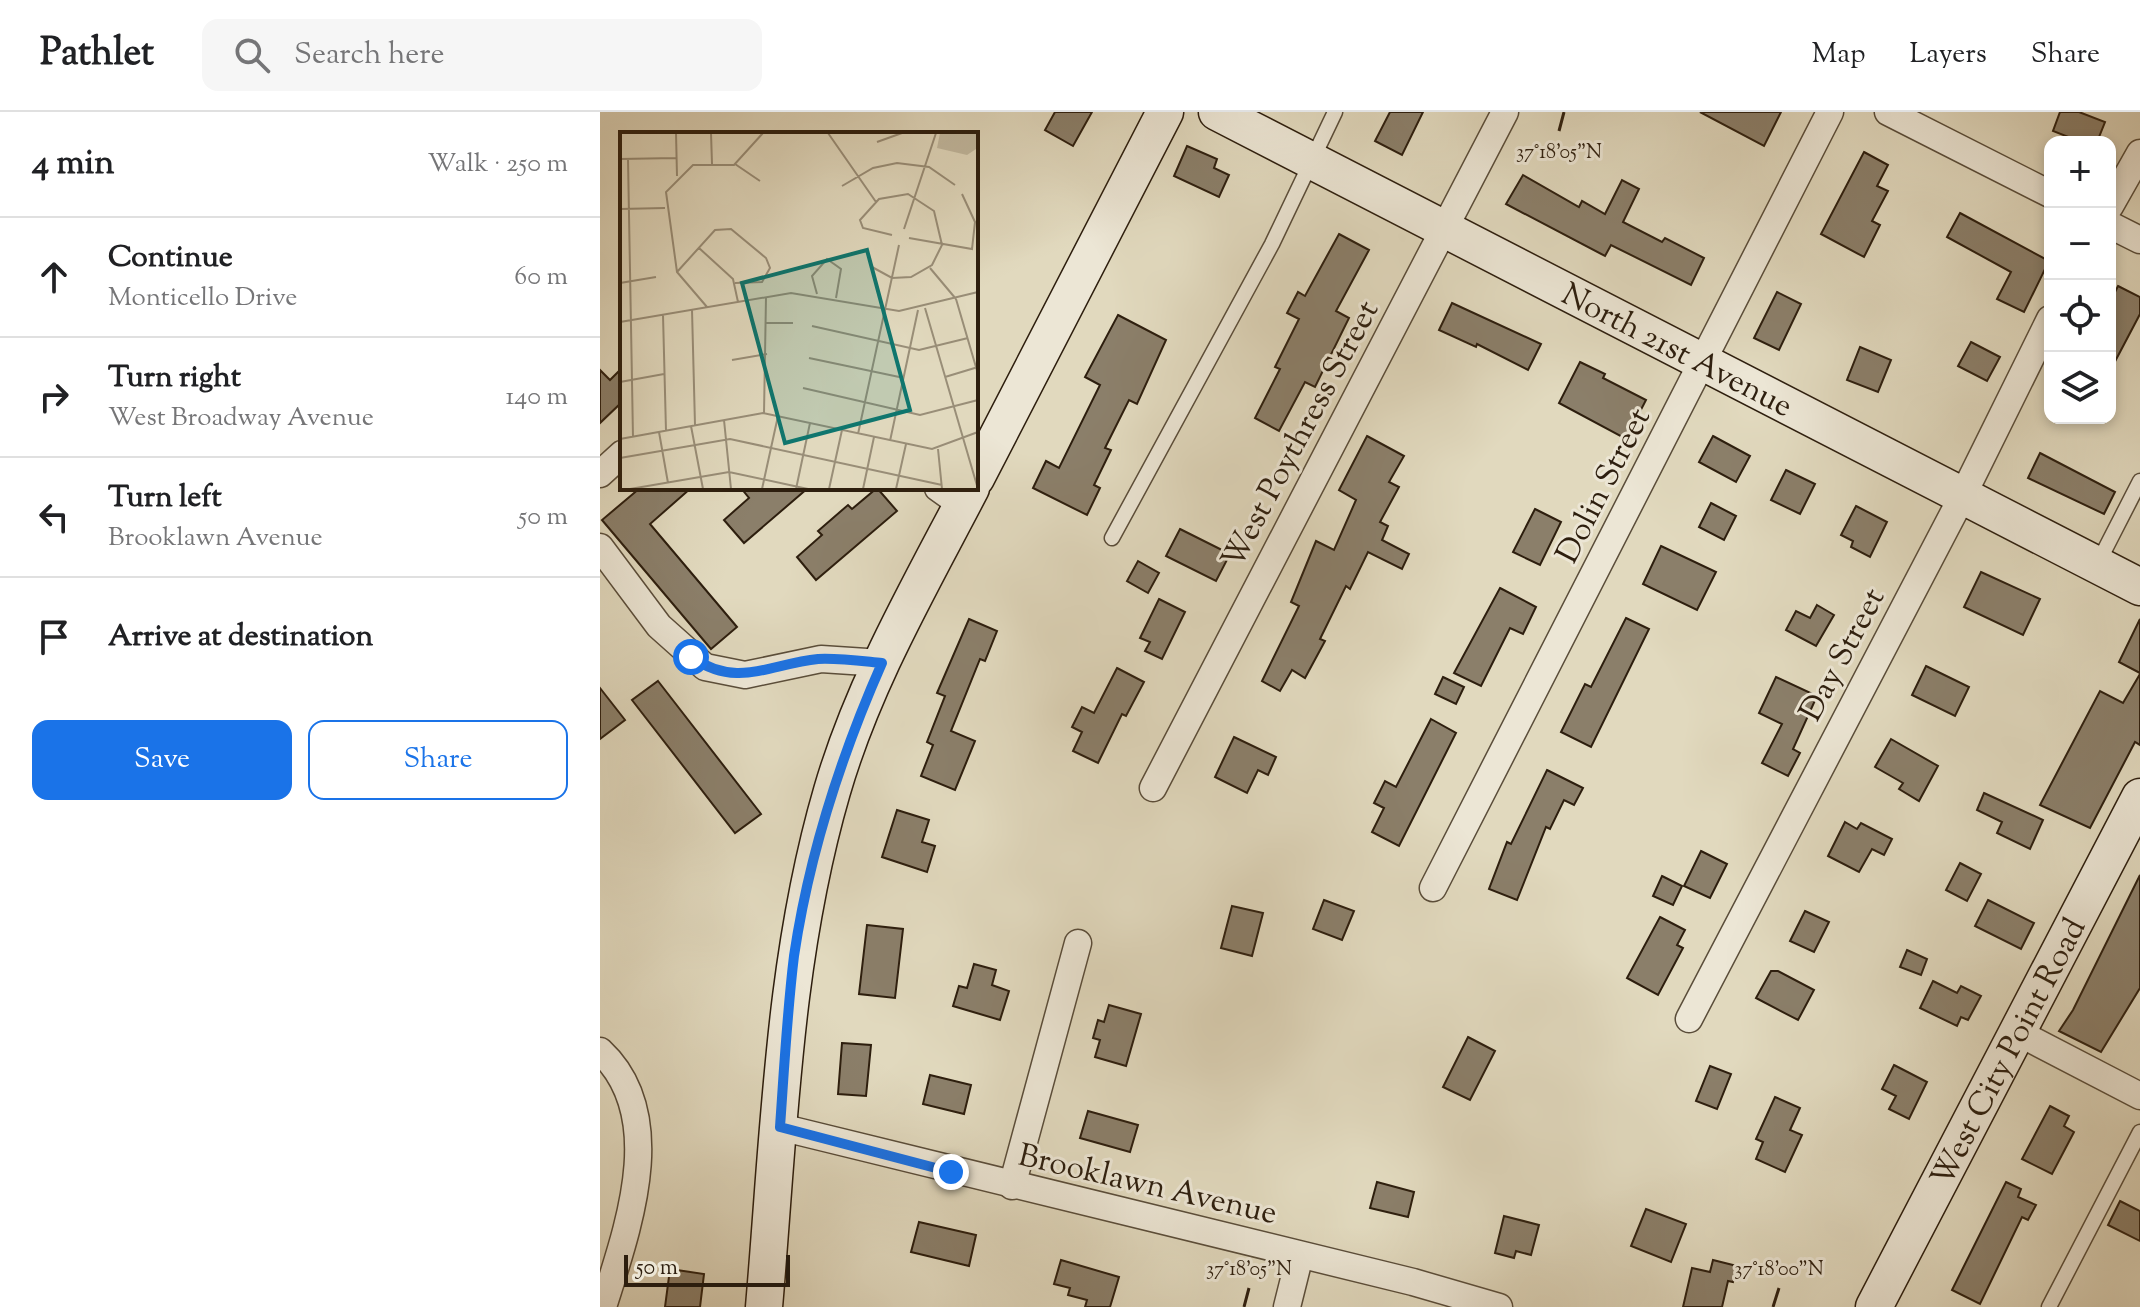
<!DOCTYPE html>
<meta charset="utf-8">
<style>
:root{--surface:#fff;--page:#f6f6f6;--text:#202124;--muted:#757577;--line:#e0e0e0;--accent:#1a73e8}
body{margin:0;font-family:"Sorts Mill Goudy",serif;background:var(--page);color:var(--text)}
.controls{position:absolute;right:24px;top:24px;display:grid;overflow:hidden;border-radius:16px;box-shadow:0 4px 12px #0003}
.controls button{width:72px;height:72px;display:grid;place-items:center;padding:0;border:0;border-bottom:2px solid var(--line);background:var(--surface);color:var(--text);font:40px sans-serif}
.scale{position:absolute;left:24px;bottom:20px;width:166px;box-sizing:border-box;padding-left:8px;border:4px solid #2d1e0e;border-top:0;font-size:22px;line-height:28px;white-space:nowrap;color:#2d1e0e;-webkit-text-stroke:6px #ece6d5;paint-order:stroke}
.stop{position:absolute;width:24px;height:24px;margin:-18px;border:6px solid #1a73e8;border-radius:50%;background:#fff}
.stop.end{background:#1a73e8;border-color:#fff;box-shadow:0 2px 8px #0008}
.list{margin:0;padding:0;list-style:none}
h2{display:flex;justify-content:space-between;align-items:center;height:104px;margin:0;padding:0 32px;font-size:34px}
h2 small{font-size:26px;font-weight:400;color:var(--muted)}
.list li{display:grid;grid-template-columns:52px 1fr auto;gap:24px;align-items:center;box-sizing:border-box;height:120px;padding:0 32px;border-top:2px solid var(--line)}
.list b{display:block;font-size:30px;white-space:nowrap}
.list p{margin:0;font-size:26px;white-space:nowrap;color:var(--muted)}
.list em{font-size:26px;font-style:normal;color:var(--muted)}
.actions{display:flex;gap:16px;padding:24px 32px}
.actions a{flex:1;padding:18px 0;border:2px solid var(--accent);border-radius:16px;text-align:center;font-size:28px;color:var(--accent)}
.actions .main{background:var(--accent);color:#fff}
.icon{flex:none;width:44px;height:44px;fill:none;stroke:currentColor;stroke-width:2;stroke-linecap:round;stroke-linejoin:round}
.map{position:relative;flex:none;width:1540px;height:1195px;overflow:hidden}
header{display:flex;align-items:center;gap:48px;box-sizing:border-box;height:112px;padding:0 40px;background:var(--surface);border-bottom:2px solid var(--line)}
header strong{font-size:38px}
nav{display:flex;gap:44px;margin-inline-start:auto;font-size:28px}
.search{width:560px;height:72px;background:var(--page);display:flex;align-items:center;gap:20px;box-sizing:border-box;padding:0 28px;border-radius:16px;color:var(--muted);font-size:30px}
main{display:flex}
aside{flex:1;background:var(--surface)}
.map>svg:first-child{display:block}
</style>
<header>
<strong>Pathlet</strong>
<div class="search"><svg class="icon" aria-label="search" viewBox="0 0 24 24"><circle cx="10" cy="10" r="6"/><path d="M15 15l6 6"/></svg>Search here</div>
<nav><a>Map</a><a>Layers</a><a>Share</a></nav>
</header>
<main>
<aside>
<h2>4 min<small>Walk · 250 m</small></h2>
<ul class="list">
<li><svg class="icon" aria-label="ahead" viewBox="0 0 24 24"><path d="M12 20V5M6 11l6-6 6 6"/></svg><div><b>Continue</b><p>Monticello Drive</p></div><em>60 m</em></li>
<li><svg class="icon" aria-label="right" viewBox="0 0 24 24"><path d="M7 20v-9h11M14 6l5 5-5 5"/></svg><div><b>Turn right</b><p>West Broadway Avenue</p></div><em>140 m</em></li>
<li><svg class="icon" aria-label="left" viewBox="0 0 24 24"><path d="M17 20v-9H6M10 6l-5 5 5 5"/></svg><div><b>Turn left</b><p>Brooklawn Avenue</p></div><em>50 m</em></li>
<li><svg class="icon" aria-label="arrive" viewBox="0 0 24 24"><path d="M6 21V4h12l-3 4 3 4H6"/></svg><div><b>Arrive at destination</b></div></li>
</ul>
<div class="actions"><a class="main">Save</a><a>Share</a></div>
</aside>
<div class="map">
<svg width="1540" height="1195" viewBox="0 0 1540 1195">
<rect width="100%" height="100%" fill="#e1d9be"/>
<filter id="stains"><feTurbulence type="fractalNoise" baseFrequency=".0025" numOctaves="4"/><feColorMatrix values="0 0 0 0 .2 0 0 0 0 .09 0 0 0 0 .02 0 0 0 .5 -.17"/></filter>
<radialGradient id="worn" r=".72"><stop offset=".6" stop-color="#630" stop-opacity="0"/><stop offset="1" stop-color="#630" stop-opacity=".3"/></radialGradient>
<g fill="#8b7f6a" stroke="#2d1e0e" stroke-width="2">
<path d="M455,0H492L473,34L445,18Z"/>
<path d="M790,0H823L802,43L775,29Z"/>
<path d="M1100,0H1181L1164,34Z"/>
<path d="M1460,0H1479L1505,10L1497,30H1481L1453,19Z"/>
<path d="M587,34L617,47L614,56L629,63L619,85L574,64Z"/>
<path d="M1264,40L1288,53L1277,74L1288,79L1272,109L1280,113L1264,145L1221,122Z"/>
<path d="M923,63L979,95L982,89L1005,102L1022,68L1039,77L1023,110L1062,130L1065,126L1104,146L1091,173L1011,133L1005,144L906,92Z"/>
<path d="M1360,101L1449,149L1424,200L1397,187L1411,160L1347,125Z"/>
<path d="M739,122L769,138L736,199L749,206L715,275L705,270L679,319L655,306L680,257L675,255L699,207L687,201L698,180L705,184Z"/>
<path d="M1518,174L1540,185V202L1510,259V190Z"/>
<path d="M1177,180L1201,192L1179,238L1154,226Z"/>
<path d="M852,191L941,232L928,258L877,232L876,235L839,218Z"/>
<path d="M518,203L566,228L537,292L529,288L505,336L511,338L494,373L500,376L487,403L433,376L446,349L459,356L500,273L485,265Z"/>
<path d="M1371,230L1400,245L1387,269L1358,254Z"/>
<path d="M1260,235L1291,248L1278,280L1247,268Z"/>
<path d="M980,250L1005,262L1003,266L1046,288L1026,327L959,291Z"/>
<path d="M22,256V290L0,311V258L10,268Z"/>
<path d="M767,324L804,344L789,370L799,375L780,410L788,414L782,428L809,442L802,457L768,440L750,477L746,474L720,527L725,529L705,566L692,558L680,579L662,569L699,494L691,490L716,429L734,438L756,388L739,378Z"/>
<path d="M1113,324L1150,344L1136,370L1099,350Z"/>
<path d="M1440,341L1515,380L1504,402L1428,366Z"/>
<path d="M1186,358L1215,372L1200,402L1171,388Z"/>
<path d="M40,376H91L50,412L137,515L111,537L2,408Z"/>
<path d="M141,376H208L144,431L124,408L149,386Z"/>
<path d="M277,376L297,399L216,468L197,445L222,423L218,419L248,393L252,397Z"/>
<path d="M1111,391L1136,404L1124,428L1099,415Z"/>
<path d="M1256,394L1287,410L1270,445L1251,435L1253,429L1241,423Z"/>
<path d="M935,397L961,410L940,453L913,440Z"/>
<path d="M580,417L630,442L616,469L566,444Z"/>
<path d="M1061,434L1116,460L1097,498L1043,472Z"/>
<path d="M538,449L559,461L548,481L527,469Z"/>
<path d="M1381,460L1440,487L1423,523L1364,495Z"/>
<path d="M900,476L936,495L923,522L910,516L881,574L854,561Z"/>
<path d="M559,487L585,500L562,547L545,539L550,530L540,526Z"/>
<path d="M1217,493L1234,503L1216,534L1186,518L1196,499L1210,506Z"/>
<path d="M1026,506L1049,517L991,635L961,620L985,572L991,575Z"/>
<path d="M369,507L397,519L385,549L380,547L351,619L375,629L355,678L321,664L333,633L327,630L345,584L337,581Z"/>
<path d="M1540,507V561L1519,550Z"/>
<path d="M1326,554L1369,575L1355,604L1312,583Z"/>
<path d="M517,556L544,570L526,604L522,602L498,651L473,639L482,620L472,615L482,595L494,601Z"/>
<path d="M1540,562V633L1535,630L1490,716L1440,693L1500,579L1523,591Z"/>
<path d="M843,565L864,575L856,592L835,582Z"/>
<path d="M1176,565L1217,584L1193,637L1200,641L1188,664L1162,651L1182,612L1159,601Z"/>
<path d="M58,569L161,702L135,721L32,588Z"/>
<path d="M0,576L25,608L0,627Z"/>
<path d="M831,607L856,621L799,734L772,720L784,696L774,691L785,669L796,675Z"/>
<path d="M634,625L676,645L668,663L658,658L647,681L615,665Z"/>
<path d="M1291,627L1338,654L1319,689L1299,677L1303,671L1275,655Z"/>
<path d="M947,658L983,676L974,693L964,688L950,717L946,715L917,788L889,777L907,730L911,732Z"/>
<path d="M1384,681L1443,708L1430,737L1397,721L1402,710L1377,698Z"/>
<path d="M297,698L329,708L322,730L335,734L327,760L282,745Z"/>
<path d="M1245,710L1257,717L1261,711L1292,727L1284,743L1272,737L1259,760L1228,744Z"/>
<path d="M1101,739L1127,752L1110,786L1084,774Z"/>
<path d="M1360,751L1381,762L1367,789L1346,778Z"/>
<path d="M1540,763V876L1501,940L1459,919L1473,898Z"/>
<path d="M1062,764L1082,774L1073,793L1053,784Z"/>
<path d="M724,788L754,799L742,828L713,817Z"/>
<path d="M1388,788L1434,811L1421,837L1375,814Z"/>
<path d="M632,794L663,801L652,844L621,836Z"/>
<path d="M1205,799L1229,810L1214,840L1190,829Z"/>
<path d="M1060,805L1085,818L1077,833L1083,836L1058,883L1027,866Z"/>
<path d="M267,813L303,817L295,886L259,882Z"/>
<path d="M1307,838L1327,847L1321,863L1300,855Z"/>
<path d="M374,852L396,858L392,873L409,879L400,908L353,894L359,874L367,876Z"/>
<path d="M1171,859H1178L1214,878L1198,908L1156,886Z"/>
<path d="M1333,869L1357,881L1361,874L1381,884L1368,908L1361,905L1357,914L1320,896Z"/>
<path d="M509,893L541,902L526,954L495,945L500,928L493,926L498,908L504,910Z"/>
<path d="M868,925L895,939L870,988L843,975Z"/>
<path d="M242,931L271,933L266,984L238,982Z"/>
<path d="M1294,953L1327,970L1309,1007L1289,997L1296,984L1282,977Z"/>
<path d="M1110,954L1131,962L1117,997L1096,989Z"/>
<path d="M330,963L371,973L364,1002L323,992Z"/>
<path d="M1175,985L1200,996L1190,1018L1202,1023L1185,1060L1156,1047L1163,1030L1156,1027Z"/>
<path d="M1450,994L1469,1004L1464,1014L1474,1020L1452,1062L1422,1047Z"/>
<path d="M488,999L538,1013L530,1040L480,1026Z"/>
<path d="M777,1070L814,1080L808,1105L770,1096Z"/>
<path d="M1406,1070L1421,1077L1418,1085L1436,1093L1428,1108L1422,1105L1380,1192L1352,1178Z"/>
<path d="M1520,1089L1540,1099V1129L1508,1113Z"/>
<path d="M1046,1097L1086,1112L1071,1150L1031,1134Z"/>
<path d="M904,1104L939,1113L931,1143L916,1139L914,1146L895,1141Z"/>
<path d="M319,1110L376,1123L369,1154L311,1140Z"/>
<path d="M461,1148L519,1165L510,1195H485L487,1188L468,1183L470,1176L454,1172Z"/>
<path d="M1113,1148L1137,1154L1133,1170L1128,1169L1122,1195H1083L1092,1156L1110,1160Z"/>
<path d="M70,1157L104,1162L100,1195H65Z"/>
</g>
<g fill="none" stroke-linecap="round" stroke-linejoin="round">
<defs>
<g id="lane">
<path d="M512,426L672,132L735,0"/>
<path d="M1497,453L1540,369"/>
<path d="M1449,1195L1540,1020"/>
</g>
<g id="street">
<path d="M1288,0L1450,82"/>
<path d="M1510,94L1540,41"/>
<path d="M1510,113L1540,128"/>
<path d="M0,362L22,342"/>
<path d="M338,376L362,393"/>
<path d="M0,435L59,514L105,555L145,563L221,547L282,551"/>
<path d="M553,676L905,0"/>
<path d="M833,776L1230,0"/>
<path d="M1089,907L1362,385L1450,207"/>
<path d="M1417,920L1540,984"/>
<path d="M0,939C70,1004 27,1118 3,1195"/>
<path d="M180,1015L813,1170L899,1195"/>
<path d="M412,1074L478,831"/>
<path d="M687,1195L700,1143"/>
</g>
<g id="secondary">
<path id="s1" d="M617,0L1540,475"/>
<path d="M376,366L565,0"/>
<path d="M164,1195C179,1022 183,847 232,679C263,572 320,474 371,376"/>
<path id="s2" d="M1274,1195L1540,685"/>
</g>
</defs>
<use href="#lane" stroke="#5a4d3a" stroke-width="17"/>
<use href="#street" stroke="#5a4d3a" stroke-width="29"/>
<use href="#secondary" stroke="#2d1e0e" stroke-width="39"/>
<use href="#lane" stroke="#ece6d5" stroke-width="14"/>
<use href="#street" stroke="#ece6d5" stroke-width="26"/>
<use href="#secondary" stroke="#ece6d5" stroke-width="36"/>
</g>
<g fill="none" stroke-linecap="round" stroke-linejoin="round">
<path stroke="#1a73e8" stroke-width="10" d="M91,545C138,577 169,552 218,547C239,546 261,549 282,551C241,644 209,743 194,844C187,901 184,959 180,1015L351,1060"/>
</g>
<path fill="none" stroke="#2d1e0e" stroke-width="3" d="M959,19L964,0M644,1195L649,1176M1173,1195L1179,1176"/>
<g text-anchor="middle" stroke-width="6" stroke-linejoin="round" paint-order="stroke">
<g font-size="32" fill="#2d1e0e" stroke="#ece6d5">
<text dy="11" stroke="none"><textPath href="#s1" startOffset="518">North 21st Avenue</textPath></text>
<text transform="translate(699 322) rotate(-62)" y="11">West Poythress Street</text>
<text transform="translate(1002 373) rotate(-63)" y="11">Dolin Street</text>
<text transform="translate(1241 542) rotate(-62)" y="11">Day Street</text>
<text dy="11" stroke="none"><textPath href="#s2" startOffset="288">West City Point Road</textPath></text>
<text transform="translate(548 1071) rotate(13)" y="11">Brooklawn Avenue</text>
</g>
</g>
<g transform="translate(20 20)">
<rect width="358" height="358" fill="#e1d9be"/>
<path d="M320,1H358L356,17L347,23L317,16Z" fill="#c2b9a0"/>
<path fill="none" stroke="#998e78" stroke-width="2" d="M56,1L57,44M91,1L92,32M208,1L256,70M257,10L282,1M0,27L56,26M8,27L13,305M115,32L140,49M222,54L253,36L277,31L309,35L335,53M0,77L45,76M284,97L316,1M289,106L352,117L355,90L342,62M79,116L113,147L118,170M252,135L272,146L291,145L312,133L322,113L314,79L288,62L259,67L240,88L243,96L272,103M310,136L336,167M57,140L95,98L111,97L146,126L150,136L142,150L115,151M0,151L36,145M197,162L192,144L207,127L221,137L216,166M336,167L358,242M87,175L57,140L46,60L73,33H114L143,1M305,176L358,357M72,178L75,293M43,183L46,299M0,190L171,161L279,179L358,160M146,191H173M192,194L299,218L348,206M189,226L284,246M112,228L147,222M325,245L358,235M0,250L44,242M183,256L300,283L358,268M144,281L146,165M104,288L111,357M71,294L83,357M39,300L48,351M238,302L279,113M0,307L143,281L312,317L358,300M270,309L298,178M318,317L322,357M0,326L110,307L322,353M10,357L109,340L188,357M142,357L158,284M176,357L190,291M209,357L222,298M243,357L254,305M276,357L286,312"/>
<path fill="#0f766e" fill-opacity="0.15" stroke="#0f766e" stroke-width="4" d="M247,118L290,278L165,311L122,151Z"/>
<rect width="358" height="358" fill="none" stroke="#2d1e0e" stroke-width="4"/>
</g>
<g font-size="20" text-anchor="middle" fill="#2d1e0e" stroke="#ece6d5" stroke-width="6" stroke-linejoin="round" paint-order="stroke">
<text x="959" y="46">37°18'05"N</text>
<text x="649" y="1163">37°18'05"N</text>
<text x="1179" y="1163">37°18'00"N</text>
</g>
<rect width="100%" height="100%" filter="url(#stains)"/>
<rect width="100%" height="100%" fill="url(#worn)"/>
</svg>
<div class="controls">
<button>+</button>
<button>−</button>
<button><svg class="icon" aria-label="locate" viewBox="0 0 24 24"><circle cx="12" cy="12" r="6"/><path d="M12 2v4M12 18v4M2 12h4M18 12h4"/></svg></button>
<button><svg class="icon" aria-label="layers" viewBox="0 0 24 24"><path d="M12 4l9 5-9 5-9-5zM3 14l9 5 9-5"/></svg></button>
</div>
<div class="scale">50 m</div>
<div class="stop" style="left:91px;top:545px"></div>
<div class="stop end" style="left:351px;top:1060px"></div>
</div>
</main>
